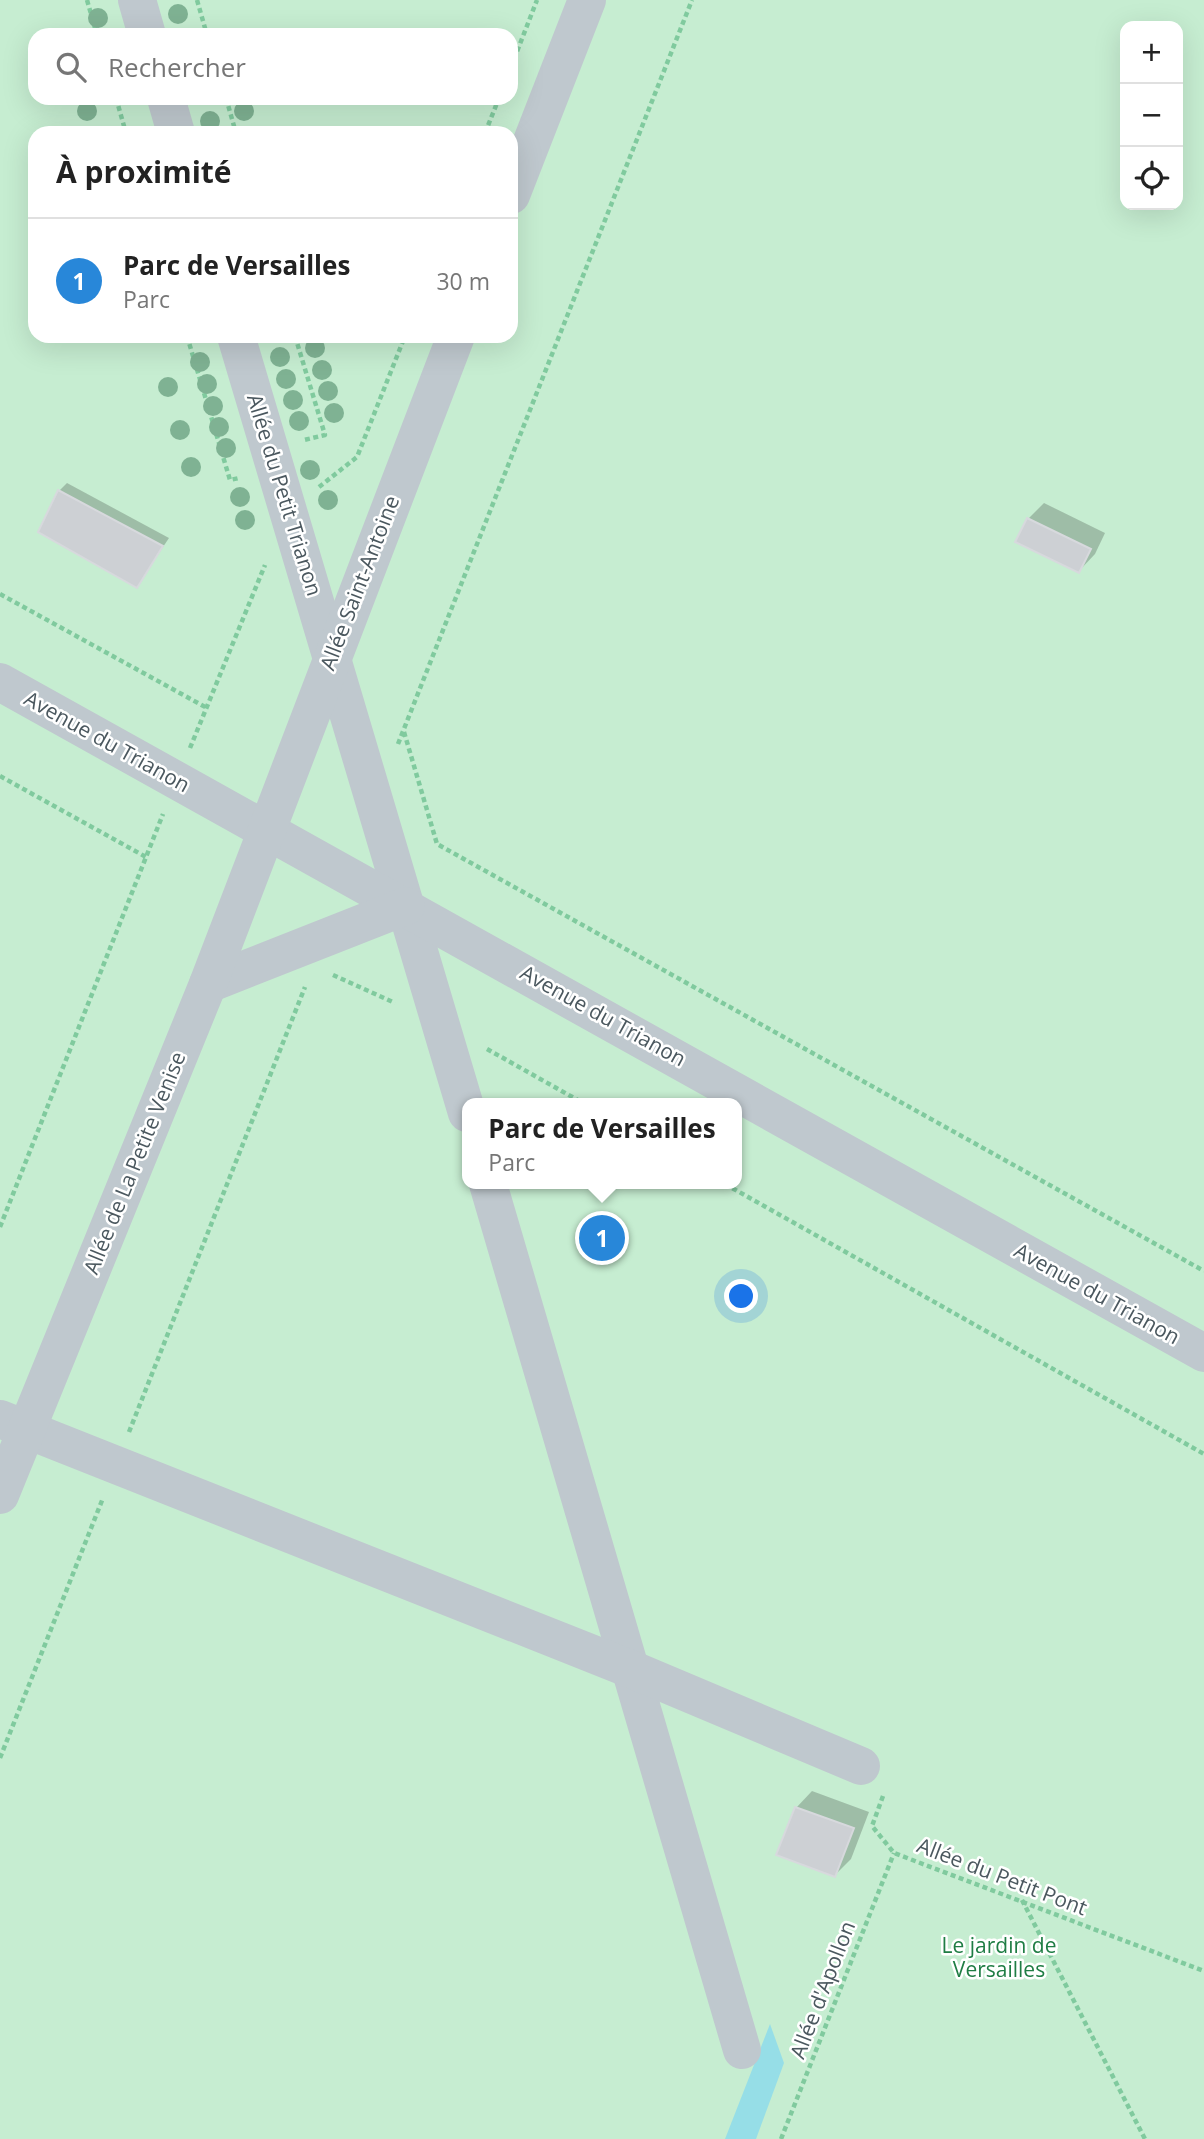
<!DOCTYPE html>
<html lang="fr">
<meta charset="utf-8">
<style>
:root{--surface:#fff;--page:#f6f6f6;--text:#222;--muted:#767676;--line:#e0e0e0;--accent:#2887d9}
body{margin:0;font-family:"Open Sans",sans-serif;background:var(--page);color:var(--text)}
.controls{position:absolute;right:21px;top:21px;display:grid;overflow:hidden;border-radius:14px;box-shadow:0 7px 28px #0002}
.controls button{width:63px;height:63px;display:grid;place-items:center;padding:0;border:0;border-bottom:2px solid var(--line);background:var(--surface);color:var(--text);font:35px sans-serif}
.you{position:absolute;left:742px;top:1297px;width:24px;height:24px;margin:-18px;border:5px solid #fff;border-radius:50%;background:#1a73e8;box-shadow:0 0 0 10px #1a73e833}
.badge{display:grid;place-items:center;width:46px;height:46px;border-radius:50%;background:var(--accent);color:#fff;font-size:23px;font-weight:700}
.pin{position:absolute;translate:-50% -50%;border:4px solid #fff;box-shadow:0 2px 7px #0006}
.popup{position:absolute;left:462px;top:1098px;width:280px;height:91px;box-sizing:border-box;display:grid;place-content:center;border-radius:14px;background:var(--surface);filter:drop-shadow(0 2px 5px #0005);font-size:23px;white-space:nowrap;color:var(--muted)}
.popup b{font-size:26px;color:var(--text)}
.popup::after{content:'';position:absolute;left:50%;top:100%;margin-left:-14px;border:14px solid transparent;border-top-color:var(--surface)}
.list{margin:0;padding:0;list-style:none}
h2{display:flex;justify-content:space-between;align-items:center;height:91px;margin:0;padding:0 28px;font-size:30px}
h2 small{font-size:23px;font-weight:400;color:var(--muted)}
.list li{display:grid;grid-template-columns:46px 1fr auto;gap:21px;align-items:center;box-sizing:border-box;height:126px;padding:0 28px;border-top:2px solid var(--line)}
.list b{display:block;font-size:26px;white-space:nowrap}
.list p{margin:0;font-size:23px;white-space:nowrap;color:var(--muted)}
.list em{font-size:23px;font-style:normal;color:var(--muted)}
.icon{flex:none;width:38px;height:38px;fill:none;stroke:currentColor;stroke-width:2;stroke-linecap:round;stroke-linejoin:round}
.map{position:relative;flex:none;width:1204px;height:2139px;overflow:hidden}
.search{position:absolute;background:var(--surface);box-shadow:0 7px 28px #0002;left:28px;top:28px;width:490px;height:77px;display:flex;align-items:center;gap:18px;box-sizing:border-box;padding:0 24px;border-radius:21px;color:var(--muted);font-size:26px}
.panel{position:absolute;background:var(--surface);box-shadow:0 7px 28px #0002;left:28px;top:126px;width:490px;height:217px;border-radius:21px}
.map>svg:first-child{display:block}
</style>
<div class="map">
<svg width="1204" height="2139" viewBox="0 0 1204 2139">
<rect width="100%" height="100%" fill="#f4f3f3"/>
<path fill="#c6edd1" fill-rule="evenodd" d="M0,0H1204V2139H0ZM1125,26H1178V205H1125ZM35,35H511V98H35ZM35,133H511V336H35ZM467,1103H737V1184H467Z"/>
<path fill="#96dee7" d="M770,2024L784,2063L756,2139H725Z"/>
<g fill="#0003">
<path d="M67,483L169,538L137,586L59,491Z"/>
<path d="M1044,503L1105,533L1095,554L1079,571L1028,519Z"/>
<path d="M812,1791L869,1812L851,1859L835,1875L796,1808Z"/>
</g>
<g fill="#cdd0d4" stroke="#d7d9dd" stroke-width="2">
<path d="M58,490L163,546L137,588L38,532Z"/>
<path d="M1027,518L1091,549L1079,573L1015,542Z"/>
<path d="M795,1807L854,1828L835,1877L776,1855Z"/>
</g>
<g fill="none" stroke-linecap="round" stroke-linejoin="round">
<g stroke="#80ca9e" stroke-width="4.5" stroke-dasharray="5 3.5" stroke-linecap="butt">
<path d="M87,0L97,35"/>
<path d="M197,0L207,35"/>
<path d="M511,67L537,0"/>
<path d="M116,98L126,133"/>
<path d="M226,98L236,133"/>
<path d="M485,133L499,98"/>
<path d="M187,336L230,480L239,478"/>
<path d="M295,336L325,435L304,440"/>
<path d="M319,487L357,457L405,336"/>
<path d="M0,594L207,708"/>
<path d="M404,732L437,844L1204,1271"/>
<path d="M398,744L692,0"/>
<path d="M190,748L265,565"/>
<path d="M0,776L146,857"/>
<path d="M333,975L395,1003"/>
<path d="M487,1049L583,1103"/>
<path d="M725,1184L1204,1454"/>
<path d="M0,1227L163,814"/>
<path d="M129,1432L305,987"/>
<path d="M0,1758L103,1498"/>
<path d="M883,1796L872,1826L894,1853L1204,1971"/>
<path d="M1022,1900L1145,2139"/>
<path d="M781,2139L894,1853"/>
</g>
<g stroke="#bfc8ce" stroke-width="38">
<path d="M137,0L147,35"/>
<path d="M166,98L176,133"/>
<path d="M511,195L587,0"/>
<path d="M236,336L467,1113"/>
<path d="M0,682L1204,1353"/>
<path d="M208,984L406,906"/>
<path d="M488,1184L742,2050"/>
<path d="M0,1419L633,1670L861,1766"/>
<path d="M0,1495L208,984L456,336"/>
</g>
</g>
<g fill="#7fb293">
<circle cx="178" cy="14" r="10"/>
<circle cx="98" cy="18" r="10"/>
<circle cx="87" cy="111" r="10"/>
<circle cx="244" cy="111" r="10"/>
<circle cx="210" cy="121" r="10"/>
<circle cx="315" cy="348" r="10"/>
<circle cx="280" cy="357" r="10"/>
<circle cx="200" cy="362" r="10"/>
<circle cx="322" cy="370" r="10"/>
<circle cx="286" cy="379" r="10"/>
<circle cx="207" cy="384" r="10"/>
<circle cx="168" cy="387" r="10"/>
<circle cx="328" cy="391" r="10"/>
<circle cx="293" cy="400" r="10"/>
<circle cx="213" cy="406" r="10"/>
<circle cx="334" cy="413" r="10"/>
<circle cx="299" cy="421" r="10"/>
<circle cx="219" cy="427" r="10"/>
<circle cx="180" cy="430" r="10"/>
<circle cx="226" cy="448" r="10"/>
<circle cx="191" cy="467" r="10"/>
<circle cx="310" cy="470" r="10"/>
<circle cx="240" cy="497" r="10"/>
<circle cx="328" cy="500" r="10"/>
<circle cx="245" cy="520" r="10"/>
</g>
<g text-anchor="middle" stroke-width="5" stroke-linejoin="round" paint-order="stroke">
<g font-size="21" fill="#4b585f" stroke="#fff">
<text transform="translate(284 495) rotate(73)" y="7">Allée du Petit Trianon</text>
<text transform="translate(360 583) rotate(-69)" y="7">Allée Saint-Antoine</text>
<text transform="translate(107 742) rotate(29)" y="7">Avenue du Trianon</text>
<text transform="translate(603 1016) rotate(29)" y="7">Avenue du Trianon</text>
<text transform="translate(135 1163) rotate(-68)" y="7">Allée de La Petite Venise</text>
<text transform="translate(1097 1294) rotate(29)" y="7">Avenue du Trianon</text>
<text transform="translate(1002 1877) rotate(21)" y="7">Allée du Petit Pont</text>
<text transform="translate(823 1990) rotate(-69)" y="7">Allée d'Apollon</text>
</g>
<g font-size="21" fill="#1f7d44" stroke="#fff">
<text x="999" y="1953">Le jardin de<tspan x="999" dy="24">Versailles</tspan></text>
</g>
</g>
</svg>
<div class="controls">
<button>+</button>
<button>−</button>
<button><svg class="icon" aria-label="locate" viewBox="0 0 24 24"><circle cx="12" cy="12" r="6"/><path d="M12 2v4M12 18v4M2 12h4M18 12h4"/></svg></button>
</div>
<div class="you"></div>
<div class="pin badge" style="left:602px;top:1238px">1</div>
<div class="popup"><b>Parc de Versailles</b>Parc</div>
<div class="search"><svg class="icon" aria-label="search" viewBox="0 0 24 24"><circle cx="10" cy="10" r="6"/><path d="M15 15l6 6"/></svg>Rechercher</div>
<section class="panel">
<h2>À proximité<small></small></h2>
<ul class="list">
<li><span class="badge">1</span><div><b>Parc de Versailles</b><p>Parc</p></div><em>30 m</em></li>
</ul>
</section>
</div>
